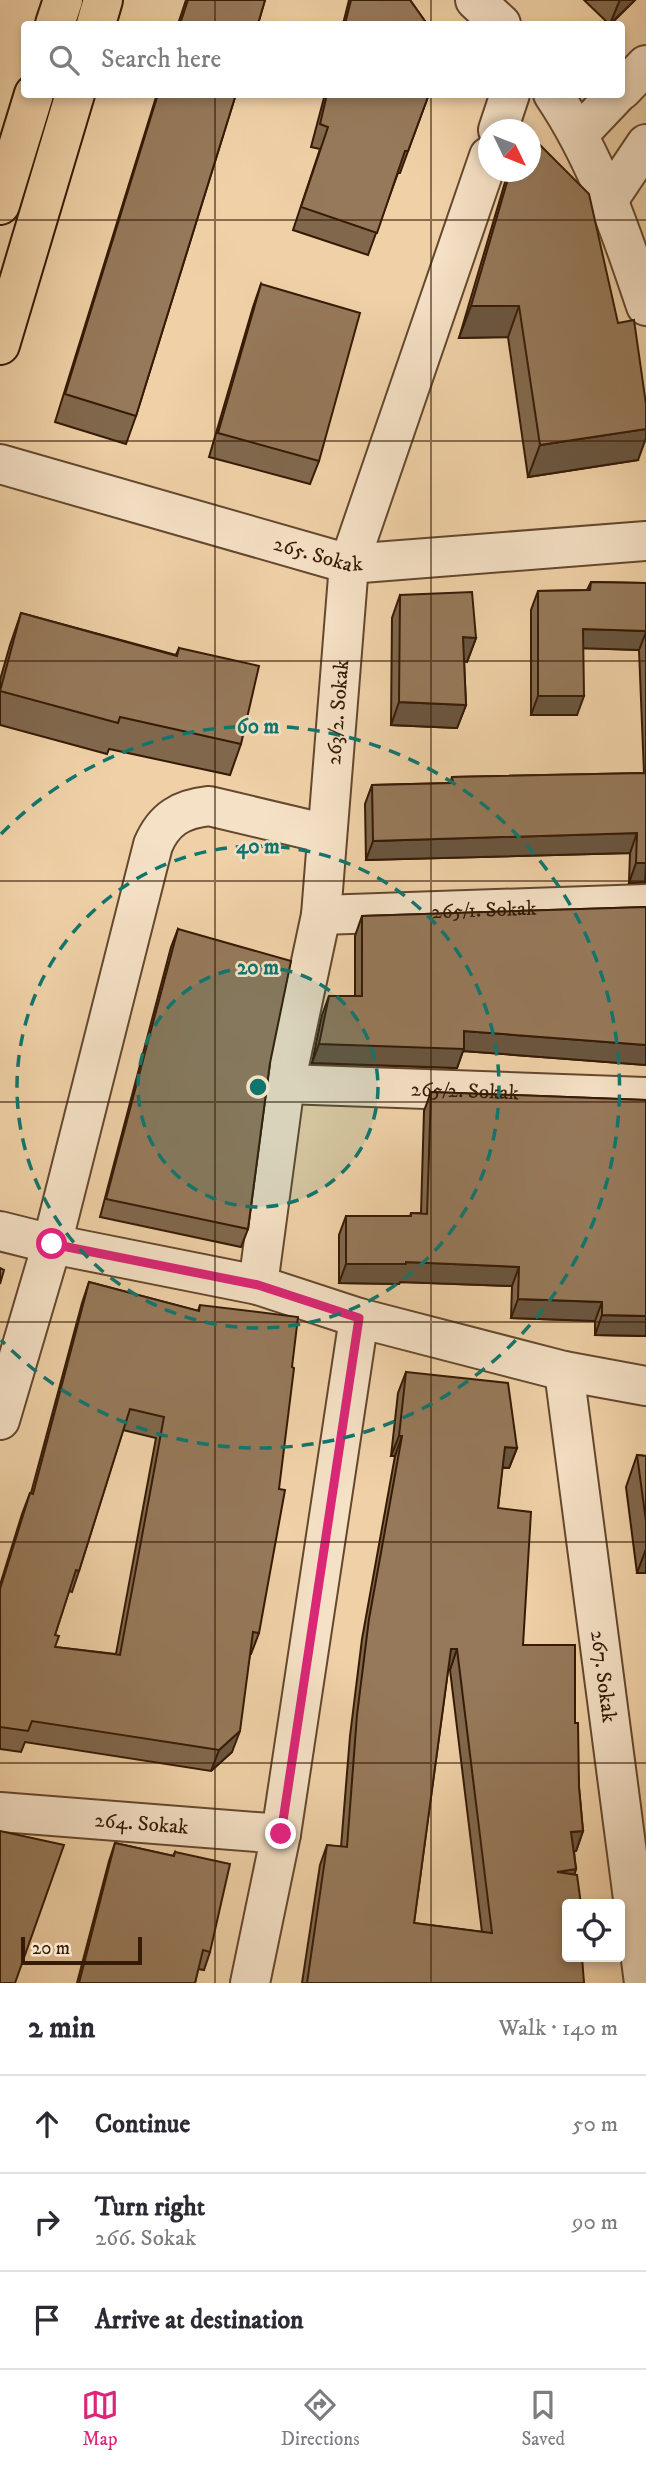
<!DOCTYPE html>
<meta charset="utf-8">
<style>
:root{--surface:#fff;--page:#f2f2f3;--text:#2b2b33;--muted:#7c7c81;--line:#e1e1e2;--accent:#db2777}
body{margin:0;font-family:"IM FELL DW Pica",serif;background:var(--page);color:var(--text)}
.controls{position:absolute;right:21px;bottom:21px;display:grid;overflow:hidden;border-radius:7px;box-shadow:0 4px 10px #0003}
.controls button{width:63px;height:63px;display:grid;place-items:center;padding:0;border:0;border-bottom:2px solid var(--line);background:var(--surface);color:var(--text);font:35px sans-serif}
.compass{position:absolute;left:478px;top:119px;width:63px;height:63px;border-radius:50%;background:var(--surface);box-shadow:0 4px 10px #0003;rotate:133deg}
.scale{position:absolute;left:21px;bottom:18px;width:121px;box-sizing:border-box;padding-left:7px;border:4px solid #351a06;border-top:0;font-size:19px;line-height:24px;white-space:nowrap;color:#351a06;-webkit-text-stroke:5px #f5e1c6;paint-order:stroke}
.stop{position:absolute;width:21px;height:21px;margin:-16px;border:5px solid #db2777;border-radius:50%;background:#fff}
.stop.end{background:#db2777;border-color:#fff;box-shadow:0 2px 7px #0008}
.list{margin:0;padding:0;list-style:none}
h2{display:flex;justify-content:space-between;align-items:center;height:91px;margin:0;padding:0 28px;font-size:30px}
h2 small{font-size:23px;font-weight:400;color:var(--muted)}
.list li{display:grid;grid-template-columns:46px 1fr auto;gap:21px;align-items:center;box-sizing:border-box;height:98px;padding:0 28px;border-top:2px solid var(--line)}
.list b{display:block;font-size:26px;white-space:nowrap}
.list p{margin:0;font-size:23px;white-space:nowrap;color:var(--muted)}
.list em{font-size:23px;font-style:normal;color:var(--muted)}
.icon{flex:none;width:38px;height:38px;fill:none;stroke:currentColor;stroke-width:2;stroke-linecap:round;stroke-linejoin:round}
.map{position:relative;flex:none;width:646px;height:1983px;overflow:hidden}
.search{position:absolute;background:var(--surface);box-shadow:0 4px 10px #0003;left:21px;right:21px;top:21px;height:77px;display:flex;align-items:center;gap:18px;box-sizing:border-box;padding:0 24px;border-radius:7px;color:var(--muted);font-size:26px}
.sheet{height:385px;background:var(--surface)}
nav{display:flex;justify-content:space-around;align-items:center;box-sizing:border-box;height:98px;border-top:2px solid var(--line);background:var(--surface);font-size:19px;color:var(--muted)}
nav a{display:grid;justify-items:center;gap:4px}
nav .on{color:var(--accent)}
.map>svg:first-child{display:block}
</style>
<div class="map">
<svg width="646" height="1983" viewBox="0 0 646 1983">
<rect width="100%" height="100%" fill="#f0d1a7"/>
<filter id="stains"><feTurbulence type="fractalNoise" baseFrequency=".00286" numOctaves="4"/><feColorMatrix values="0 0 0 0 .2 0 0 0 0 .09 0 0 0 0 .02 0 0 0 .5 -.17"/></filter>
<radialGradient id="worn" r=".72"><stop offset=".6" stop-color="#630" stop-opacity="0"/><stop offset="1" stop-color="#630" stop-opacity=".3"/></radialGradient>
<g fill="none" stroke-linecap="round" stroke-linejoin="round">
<defs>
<g id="street">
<path d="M475,0L501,24"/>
<path d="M622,90L646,65"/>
<path d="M553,94C597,159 621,232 646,306"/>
<path d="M498,130L510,94"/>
<path d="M579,134L617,94"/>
<path d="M609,199L646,144"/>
<path id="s1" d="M0,464L349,564L646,541"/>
<path id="s2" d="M321,915L646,904"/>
<path id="s3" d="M285,1084L646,1097"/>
<path d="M0,1231L52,1244L258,1285L359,1318L564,1371L646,1386"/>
<path id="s4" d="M258,1285L285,1084L321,915L349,564L489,156"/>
<path id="s5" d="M564,1371L644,1983"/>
<path d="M0,1420L52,1244L153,845C164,819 181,809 209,806L327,834"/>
<path id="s6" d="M0,1812L281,1834"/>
<path d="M250,1983L281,1834L359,1318"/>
</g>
<g id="primary">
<path d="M96,24L103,0"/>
<path d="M0,345L75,94"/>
</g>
<g id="highway">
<path d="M55,24L63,0"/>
<path d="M0,205L34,94"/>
</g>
</defs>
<use href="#street" stroke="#64482e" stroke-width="42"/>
<use href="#primary" stroke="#351a06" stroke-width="42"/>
<use href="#highway" stroke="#351a06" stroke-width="42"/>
<use href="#street" stroke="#f5e1c6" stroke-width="38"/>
<use href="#primary" stroke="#f0d1a7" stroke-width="38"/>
<use href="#highway" stroke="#f0d1a7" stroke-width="38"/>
</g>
<g fill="#81684d" stroke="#351a06" stroke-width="2" fill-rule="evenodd">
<path d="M186,0H265L258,24H178Z"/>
<path d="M349,0H410L427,24H343Z"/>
<path d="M584,0H635L611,24H609Z"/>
<path d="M157,94H236L136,416L126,444L55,422Z"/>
<path d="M325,94H429L400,173H398L368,255L293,230L320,149L311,147Z"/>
<path d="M508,172H530L638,460L528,477L508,337L459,338Z"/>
<path d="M261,284L319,461L310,484L209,457L253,307Z"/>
<path d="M591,582L646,583V882L629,883L630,853L366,860L365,804L372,785L450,783L452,777L644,773L639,650L583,648L577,715H531V610L538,591L587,590Z"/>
<path d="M400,595L476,638L467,662L464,661L466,705L457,728L391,725L392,618Z"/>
<path d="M21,613L176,655L179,648L241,744L230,775L109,749L107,754L0,725V680L10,645Z"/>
<path d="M646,907V1065L463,1051L457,1068L312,1063L322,1015L329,996H355V936L362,916Z"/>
<path d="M178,929L270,1063L248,1229L241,1247L100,1217L171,947Z"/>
<path d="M431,1092L646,1100V1336L595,1335V1321L511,1318L512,1286L400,1282L399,1284L339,1283V1235L346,1216H410L411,1213H421L424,1111Z"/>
<path d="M89,1282L198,1311L200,1305L259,1633L251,1654H250L232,1752L211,1771L25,1742L21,1752L0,1749V1585L22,1514L30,1493H31L82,1303ZM123,1430L156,1438L116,1654L55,1647V1635L69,1591L72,1592L79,1571Z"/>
<path d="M406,1372L517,1448L509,1468H502L498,1508L523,1645L575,1723L579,1787L583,1831L576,1851H574L576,1869L567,1904L584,1983H302L320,1865L327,1845L341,1847L350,1736L362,1639L395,1456H391L398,1393ZM448,1670H450L482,1932L414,1923Z"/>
<path d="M637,1455L646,1456V1573H637L626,1487Z"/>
<path d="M115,1843L173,1856L175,1852L210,1952L204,1970L198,1969L195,1983H77L109,1861Z"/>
</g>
<g fill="#69553f" stroke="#351a06" stroke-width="2">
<path d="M620,0H635L610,24L619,2Z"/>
<path d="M471,306H519L508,337L459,338Z"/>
<path d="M646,429V438L638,460L528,477L540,445Z"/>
<path d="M583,629L646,631V632L639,650L576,648Z"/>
<path d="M463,637L476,638L467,662L454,660Z"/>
<path d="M538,696H584L577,715H531Z"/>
<path d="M399,702L466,705L457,728L391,725Z"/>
<path d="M637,833L630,853L366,860L373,841Z"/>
<path d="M636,863H646L645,882L629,883Z"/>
<path d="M464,1031L646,1045V1065L463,1051L457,1068L312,1063L319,1044Z"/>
<path d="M406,1262L519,1267L512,1286L400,1282L399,1284L339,1283L346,1264Z"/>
<path d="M518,1299L602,1302L595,1321L511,1318Z"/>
<path d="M602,1315L646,1316V1336L595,1335Z"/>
<path d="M399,1436H402L395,1456H391Z"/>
<path d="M505,1447L517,1448L509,1468L498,1467Z"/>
<path d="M646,1549V1573H637Z"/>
<path d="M451,1649H457L450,1670H443Z"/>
<path d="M240,1731L232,1752L211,1771L219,1750Z"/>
<path d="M583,1831L576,1851L564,1852L571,1832Z"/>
<path d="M576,1869L569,1889L557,1872Z"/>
</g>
<g fill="#96795a" stroke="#351a06" stroke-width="2" fill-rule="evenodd">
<path d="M188,0H265L258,24H180Z"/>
<path d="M351,0H410L427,24H345Z"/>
<path d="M158,94H236L136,416L65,394Z"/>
<path d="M327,94H429L408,151H405L377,233L301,207L328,127L320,124Z"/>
<path d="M530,135L589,194L618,323L634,320L646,404V429L540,445L519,306H471L510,172H530Z"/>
<path d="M261,284L360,313L319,461L218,433Z"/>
<path d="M591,582L646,583V631L583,629L584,696H538V591L590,590Z"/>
<path d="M472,592L476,638L463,637L466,705L399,702L400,595Z"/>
<path d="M21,613L177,656L179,648L259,666L241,744L120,717L118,723L0,691Z"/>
<path d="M646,773V863H636L637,833L373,841L372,785L453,783L452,777Z"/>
<path d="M646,907V1045L464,1031V1049L319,1044L329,996H362V916Z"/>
<path d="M178,929L291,961L270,1063L248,1229L106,1199Z"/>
<path d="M431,1092L646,1100V1316L602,1315V1302L518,1299L519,1267L406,1262V1264H346V1216H411V1213L427,1214Z"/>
<path d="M0,1268L4,1270L0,1284Z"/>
<path d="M89,1282L199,1311L200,1305L298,1317L292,1367L294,1368L279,1489L285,1490L259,1633L253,1632L240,1731L219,1750L32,1721L28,1731L0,1727V1589L30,1493L33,1494ZM130,1409L164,1417L120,1655L55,1647L59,1636L55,1635L76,1570L79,1571Z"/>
<path d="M406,1372L508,1383L517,1448L505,1447L498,1508L531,1512L523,1645H575V1723H578L579,1787L583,1831L571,1832L576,1869L557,1872L577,1875L581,1904H567V1957H582L584,1983H307L327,1845L347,1847L357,1715L369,1619L402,1436H399ZM451,1649H457L492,1933L414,1923Z"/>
<path d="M637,1455L646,1456V1521Z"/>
<path d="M0,1831L64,1845L15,1983H0Z"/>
<path d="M115,1843L174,1856L175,1852L230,1864L210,1952L203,1950L195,1983H79Z"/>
</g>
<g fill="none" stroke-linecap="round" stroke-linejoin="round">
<path stroke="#db2777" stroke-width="9" d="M52,1244L258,1285L359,1318L281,1834"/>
</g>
<path fill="none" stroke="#351a06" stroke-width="2" stroke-opacity="0.55" d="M215,0V24M431,0V24M215,94V1983M431,94V1983M0,220H646M0,441H646M0,661H646M0,881H646M0,1102H646M0,1322H646M0,1542H646M0,1763H646"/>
<circle cx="258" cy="1087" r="120" fill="#0f766e" fill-opacity=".12"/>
<g fill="none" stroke="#0f766e" stroke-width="3.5" stroke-dasharray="12 9">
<circle cx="258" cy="1087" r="120"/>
<circle cx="258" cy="1087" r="241"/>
<path d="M1 834A361 361 0 1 1 1 1340"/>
</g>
<g text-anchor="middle" stroke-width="5" stroke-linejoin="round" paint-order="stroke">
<g font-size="21" fill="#351a06" stroke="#f5e1c6">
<text dy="7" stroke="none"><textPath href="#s1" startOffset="331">265. Sokak</textPath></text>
<text dy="7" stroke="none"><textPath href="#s4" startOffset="579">263/2. Sokak</textPath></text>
<text dy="7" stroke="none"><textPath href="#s2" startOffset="163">265/1. Sokak</textPath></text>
<text dy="7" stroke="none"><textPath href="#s3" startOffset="180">265/2. Sokak</textPath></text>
<text dy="7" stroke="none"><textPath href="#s5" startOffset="308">267. Sokak</textPath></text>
<text dy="7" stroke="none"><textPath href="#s6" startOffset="142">264. Sokak</textPath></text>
</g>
</g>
<circle cx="258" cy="1087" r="10" fill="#0f766e" stroke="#f5e1c6" stroke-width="3.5"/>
<g font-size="21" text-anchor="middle" font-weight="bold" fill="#0f766e" stroke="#f5e1c6" stroke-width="5" stroke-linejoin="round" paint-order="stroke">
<text x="258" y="733">60 m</text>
<text x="258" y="853">40 m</text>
<text x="258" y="974">20 m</text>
</g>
<rect width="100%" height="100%" filter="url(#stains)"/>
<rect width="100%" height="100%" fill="url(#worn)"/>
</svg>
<div class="controls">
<button><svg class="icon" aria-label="locate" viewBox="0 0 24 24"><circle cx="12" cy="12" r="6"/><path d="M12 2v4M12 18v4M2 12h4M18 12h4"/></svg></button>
</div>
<svg class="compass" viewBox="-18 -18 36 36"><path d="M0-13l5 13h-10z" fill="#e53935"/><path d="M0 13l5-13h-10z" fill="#7c7c81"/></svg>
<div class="scale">20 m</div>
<div class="stop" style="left:52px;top:1244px"></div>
<div class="stop end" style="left:281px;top:1834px"></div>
<div class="search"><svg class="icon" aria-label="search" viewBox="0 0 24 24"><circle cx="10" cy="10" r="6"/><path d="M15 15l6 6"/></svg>Search here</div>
</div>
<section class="sheet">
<h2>2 min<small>Walk · 140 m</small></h2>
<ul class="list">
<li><svg class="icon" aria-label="ahead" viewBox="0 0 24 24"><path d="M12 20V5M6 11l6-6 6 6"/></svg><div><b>Continue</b></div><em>50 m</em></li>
<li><svg class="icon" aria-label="right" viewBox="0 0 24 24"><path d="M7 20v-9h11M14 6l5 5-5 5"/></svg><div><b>Turn right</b><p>266. Sokak</p></div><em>90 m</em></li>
<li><svg class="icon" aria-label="arrive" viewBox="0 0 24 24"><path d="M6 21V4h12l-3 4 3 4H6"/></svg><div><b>Arrive at destination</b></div></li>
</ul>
</section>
<nav>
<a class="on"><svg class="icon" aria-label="map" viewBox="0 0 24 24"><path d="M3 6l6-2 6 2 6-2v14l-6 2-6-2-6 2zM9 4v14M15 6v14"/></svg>Map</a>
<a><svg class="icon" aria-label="directions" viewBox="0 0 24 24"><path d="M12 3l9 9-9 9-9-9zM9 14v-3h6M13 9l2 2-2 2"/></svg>Directions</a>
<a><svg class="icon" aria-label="saved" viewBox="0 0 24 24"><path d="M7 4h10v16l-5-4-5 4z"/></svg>Saved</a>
</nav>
